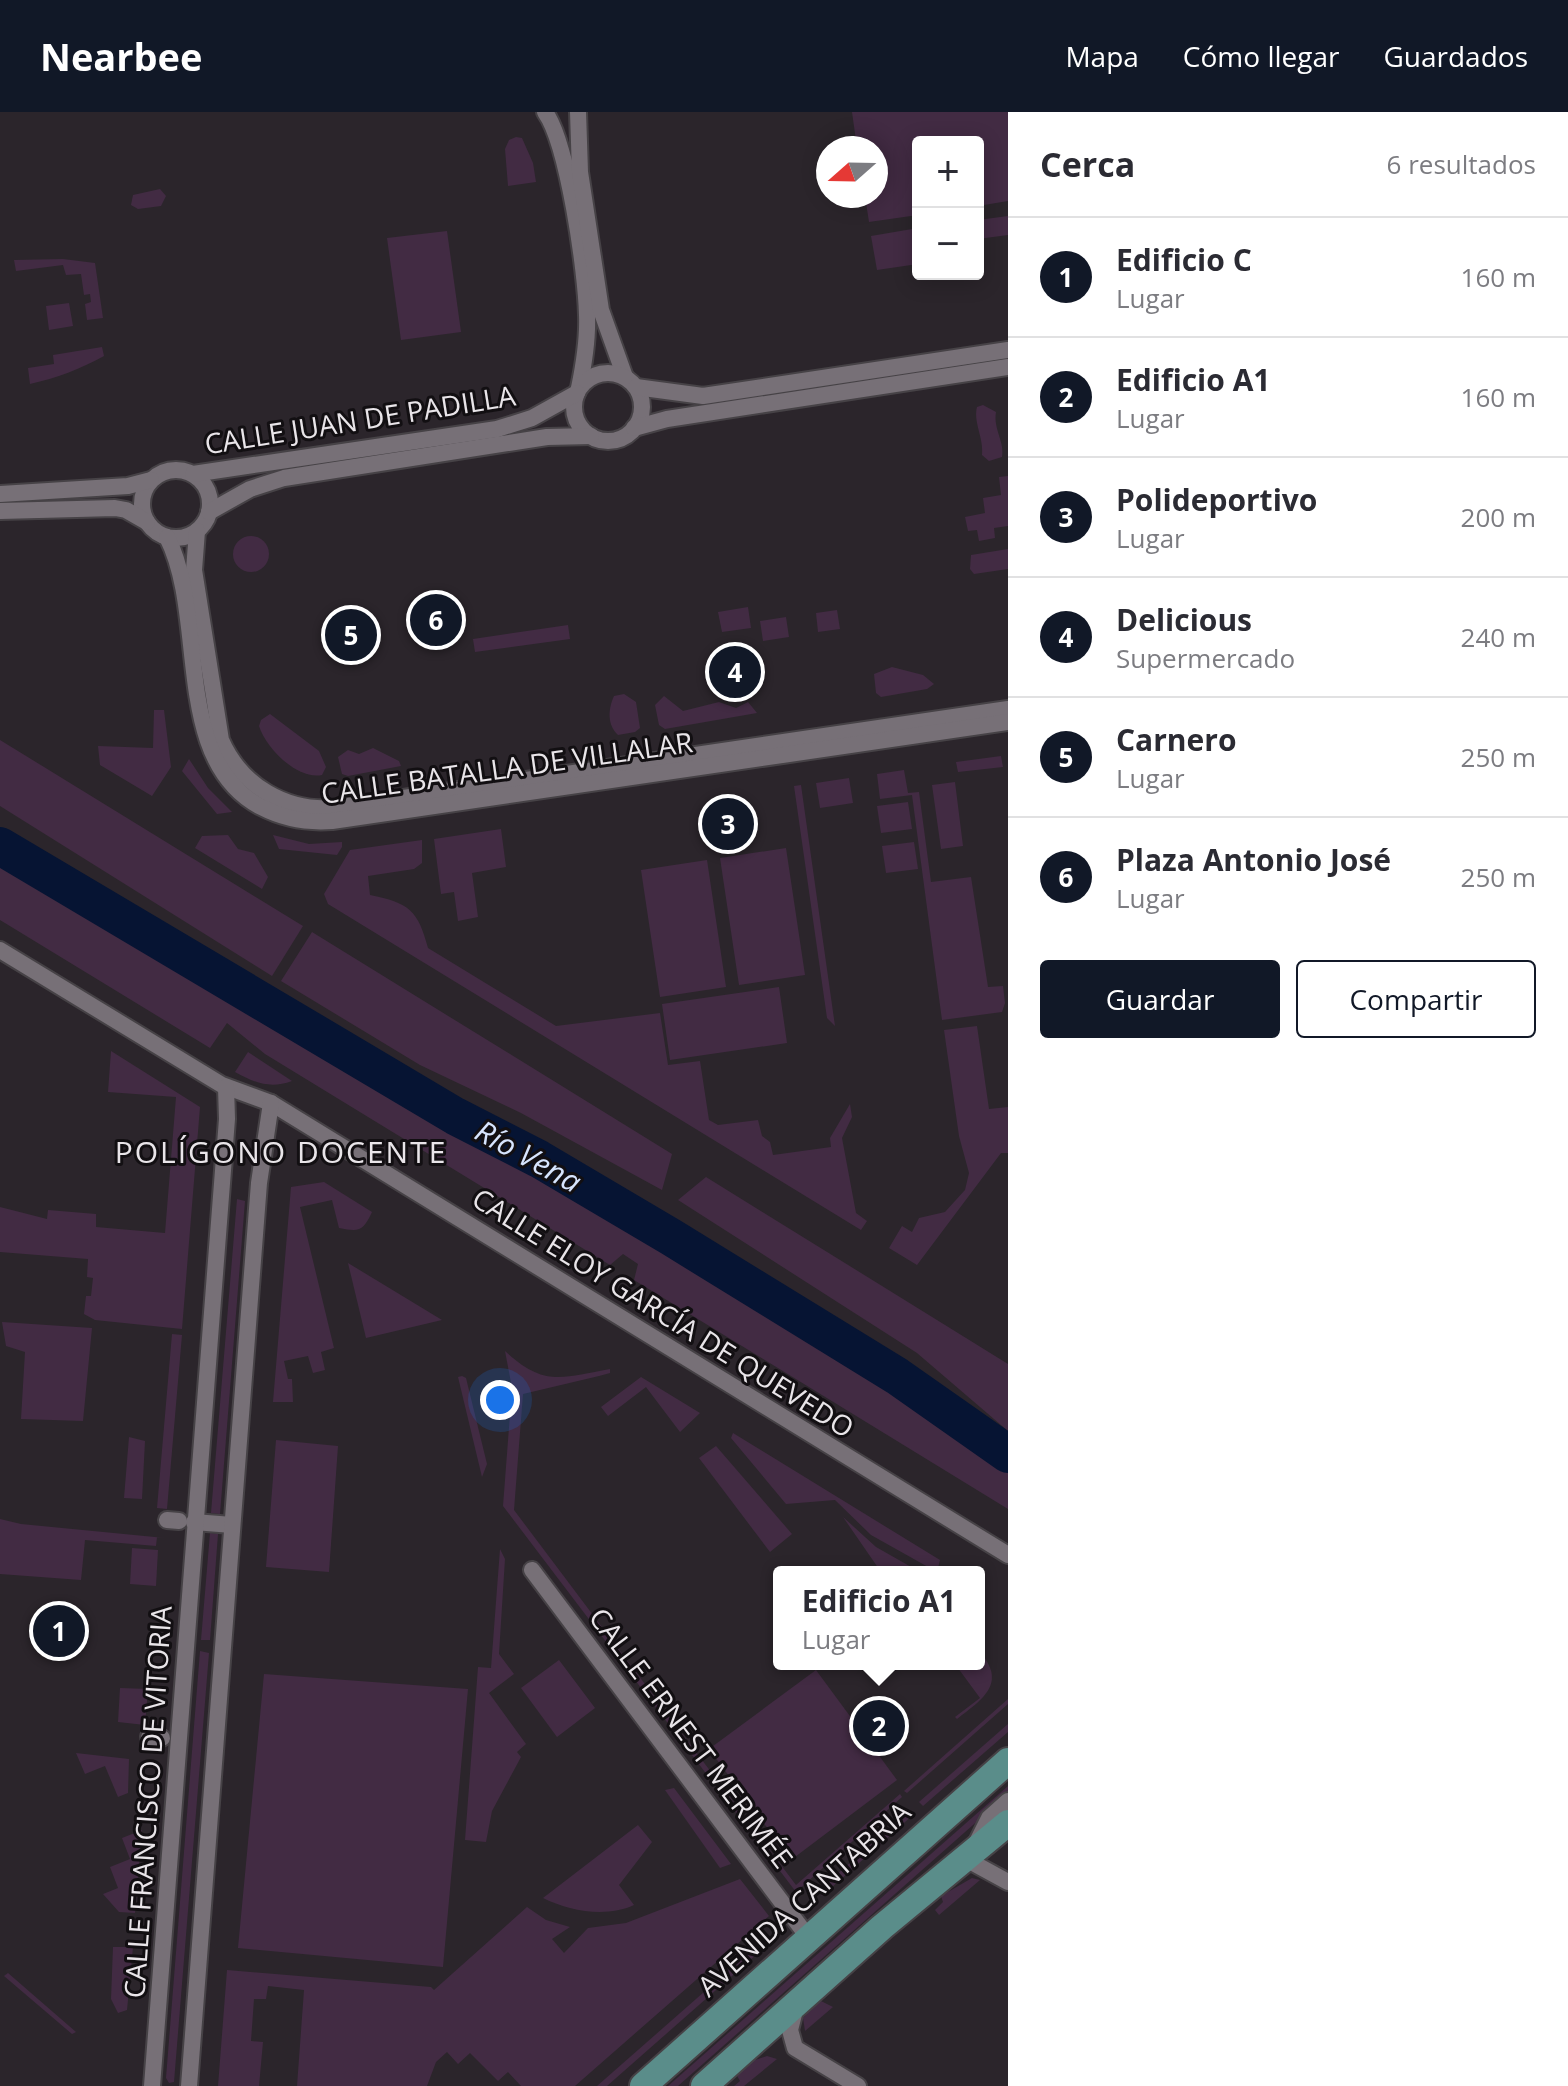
<!DOCTYPE html>
<html lang="es">
<meta charset="utf-8">
<style>
:root{--surface:#fff;--page:#f7f7f7;--text:#2b2b33;--muted:#7c7c81;--line:#e1e1e2;--accent:#111827}
body{margin:0;font-family:"Open Sans",sans-serif;background:var(--page);color:var(--text)}
.controls{position:absolute;right:24px;top:24px;display:grid;overflow:hidden;border-radius:8px;box-shadow:0 4px 20px #0003}
.controls button{width:72px;height:72px;display:grid;place-items:center;padding:0;border:0;border-bottom:2px solid var(--line);background:var(--surface);color:var(--text);font:40px sans-serif}
.compass{position:absolute;left:816px;top:24px;width:72px;height:72px;border-radius:50%;background:var(--surface);box-shadow:0 4px 20px #0003;rotate:250deg}
.you{position:absolute;left:500px;top:1288px;width:28px;height:28px;margin:-20px;border:6px solid #fff;border-radius:50%;background:#1a73e8;box-shadow:0 0 0 12px #1a73e833}
.badge{display:grid;place-items:center;width:52px;height:52px;border-radius:50%;background:var(--accent);color:#fff;font-size:26px;font-weight:700}
.pin{position:absolute;translate:-50% -50%;border:4px solid #fff;box-shadow:0 2px 8px #0006}
.popup{position:absolute;left:773px;top:1454px;width:212px;height:104px;box-sizing:border-box;display:grid;place-content:center;border-radius:8px;background:var(--surface);filter:drop-shadow(0 2px 6px #0005);font-size:26px;white-space:nowrap;color:var(--muted)}
.popup b{font-size:30px;color:var(--text)}
.popup::after{content:'';position:absolute;left:50%;top:100%;margin-left:-16px;border:16px solid transparent;border-top-color:var(--surface)}
.list{margin:0;padding:0;list-style:none}
h2{display:flex;justify-content:space-between;align-items:center;height:104px;margin:0;padding:0 32px;font-size:34px}
h2 small{font-size:26px;font-weight:400;color:var(--muted)}
.list li{display:grid;grid-template-columns:52px 1fr auto;gap:24px;align-items:center;box-sizing:border-box;height:120px;padding:0 32px;border-top:2px solid var(--line)}
.list b{display:block;font-size:30px;white-space:nowrap}
.list p{margin:0;font-size:26px;white-space:nowrap;color:var(--muted)}
.list em{font-size:26px;font-style:normal;color:var(--muted)}
.actions{display:flex;gap:16px;padding:24px 32px}
.actions a{flex:1;padding:18px 0;border:2px solid var(--accent);border-radius:8px;text-align:center;font-size:28px;color:var(--accent)}
.actions .main{background:var(--accent);color:#fff}
.map{position:relative;flex:none;width:1008px;height:1974px;overflow:hidden}
header{display:flex;align-items:center;gap:48px;box-sizing:border-box;height:112px;padding:0 40px;background:var(--accent);color:#fff}
header strong{font-size:38px}
nav{display:flex;gap:44px;margin-inline-start:auto;font-size:28px}
main{display:flex}
aside{flex:1;background:var(--surface)}
.map>svg:first-child{display:block}
</style>
<header>
<strong>Nearbee</strong>
<nav><a>Mapa</a><a>Cómo llegar</a><a>Guardados</a></nav>
</header>
<main>
<div class="map">
<svg width="1008" height="1974" viewBox="0 0 1008 1974">
<rect width="100%" height="100%" fill="#2b252b"/>
<g fill="#422b43">
<path d="M852,0H1008V89L978,94V30H918V103L869,110L865,84H876V36H857Z"/>
<path d="M516,25L522,26L533,51L536,70L508,74L505,37L509,28Z"/>
<path d="M160,77L166,84L161,94L138,97L131,93L133,83Z"/>
<path d="M1008,104V123L978,127V108Z"/>
<path d="M918,116V152L877,158L871,124Z"/>
<path d="M447,119L461,220L401,228L387,126Z"/>
<path d="M63,147L95,151L103,206L87,208L85,192L91,190L90,182L84,183L81,162L66,163L63,153L16,159L14,148Z"/>
<path d="M69,191L73,214L49,218L46,194Z"/>
<path d="M102,235L104,244C80,257 57,266 30,272L28,256L54,252L53,243Z"/>
<path d="M983,293L996,300C993,317 1005,330 1002,345L989,349L982,343C984,326 973,310 977,295Z"/>
<path d="M1008,364V414L994,416L995,426L979,429L977,418L968,419L965,405L985,401L983,386L1001,383L999,365Z"/>
<circle cx="251" cy="442" r="18"/>
<path d="M1008,437V457L974,462L970,457L971,443Z"/>
<path d="M748,495L751,516L722,520L718,500Z"/>
<path d="M837,498L840,517L818,520L816,501Z"/>
<path d="M786,505L789,525L763,529L760,509Z"/>
<path d="M568,513L570,527L475,540L473,527Z"/>
<path d="M892,555L923,563L934,572L927,577L881,585L876,581L874,562Z"/>
<path d="M624,582L636,590L640,616L635,620L618,623C607,613 608,597 614,584Z"/>
<path d="M664,584L683,599L719,590L736,596L748,590L757,601L665,617L659,613L655,593Z"/>
<path d="M154,598H164L171,655L152,684L100,653L98,634L153,636Z"/>
<path d="M270,602L319,639L326,655L322,663C297,668 266,636 259,614L261,608Z"/>
<path d="M0,628L303,814L272,864L0,694Z"/>
<path d="M373,636L399,649L401,654L348,664L342,662L338,645L348,638L359,642Z"/>
<path d="M1001,644L1003,655L958,660L956,650Z"/>
<path d="M189,647L208,676L232,700L217,702L182,659Z"/>
<path d="M904,658L908,681L919,680L931,770L971,765L988,875L1003,874L1005,891L1002,900L942,908L912,683L880,687L877,662Z"/>
<path d="M849,666L853,691L820,696L816,671Z"/>
<path d="M955,670L963,734L941,737L932,673Z"/>
<path d="M801,673L835,914L827,906L794,674Z"/>
<path d="M908,690L912,717L881,721L877,694Z"/>
<path d="M501,717L506,755L472,761L478,805L458,809L454,780L441,782L434,727Z"/>
<path d="M228,723L238,737L254,741L268,765L262,777L195,736L202,724Z"/>
<path d="M273,723L309,732L342,730V735L337,743L279,737Z"/>
<path d="M422,728V751L414,757L368,764L370,783C409,791 418,798 428,836L556,914L660,901L668,953L700,949L709,1008L718,1013L758,1008L762,1024L770,1030L773,1043L831,1035L830,1026L850,992L852,1005L842,1026L856,1101L867,1109L861,1118L328,792L324,782L350,738Z"/>
<path d="M914,730L918,757L886,761L882,734Z"/>
<path d="M786,736L805,863L739,873L720,746Z"/>
<path d="M707,748L726,875L660,885L641,758Z"/>
<path d="M0,751L318,940L359,953L405,981L1008,1352V1397L634,1168L638,1152L623,1142L610,1153L265,942L227,911L210,936L0,808Z"/>
<path d="M312,820L672,1042L662,1078L521,1001L420,953L281,869Z"/>
<path d="M779,875L787,931L670,948L662,892Z"/>
<path d="M977,914L989,997L1008,995V1041H1001L917,1153L889,1136L902,1114L912,1120L919,1106L945,1100L965,1078L969,1061L959,1024L944,918Z"/>
<path d="M111,939L200,995L182,1217L95,1208L84,1202L86,1184H91L93,1166L87,1165L88,1147L0,1140V1095L47,1107L48,1098L96,1102V1115L165,1121L176,985L108,980Z"/>
<path d="M248,940L292,969C270,977 255,971 235,960Z"/>
<path d="M706,1065L1008,1252V1319L917,1241L678,1088Z"/>
<path d="M324,1070L372,1100C363,1119 360,1120 339,1116L332,1088L300,1095L334,1236L321,1240L325,1258L313,1261L308,1244L284,1249L288,1267H292L293,1290H273L291,1075Z"/>
<path d="M237,1087L245,1089L220,1402L211,1401Z"/>
<path d="M348,1151L442,1208L366,1226Z"/>
<path d="M2,1210L92,1216L83,1309L21,1307L25,1240L6,1234Z"/>
<path d="M172,1222L182,1223L167,1397L157,1396Z"/>
<path d="M505,1239C544,1275 561,1266 610,1257V1261L599,1264L523,1282L514,1398L796,1773L900,1682L902,1685L796,1780L503,1394L512,1276Z"/>
<path d="M462,1264L466,1266L487,1352L482,1365L458,1265Z"/>
<path d="M641,1265L700,1301L680,1320L646,1275L608,1304L601,1295Z"/>
<path d="M733,1321L940,1448L937,1460L871,1423L835,1388L786,1392L731,1326Z"/>
<path d="M129,1325L145,1329L142,1387L124,1386Z"/>
<path d="M276,1328L338,1334L329,1460L266,1455Z"/>
<path d="M716,1334L792,1422L770,1440L699,1346Z"/>
<path d="M843,1405L876,1435L920,1460H881Z"/>
<path d="M0,1407L21,1412L165,1426L157,1425L156,1434L85,1428L81,1468L0,1462Z"/>
<path d="M210,1421L218,1422L210,1528H201Z"/>
<path d="M132,1436L158,1438L156,1474L130,1472Z"/>
<path d="M500,1437L505,1447L499,1542L514,1562L489,1581L526,1632L517,1640L521,1645L492,1699L486,1730L465,1728L478,1555L491,1556Z"/>
<path d="M200,1539L209,1541L174,1970L169,1971L166,1966Z"/>
<path d="M979,1539C1008,1571 983,1587 957,1607L955,1605L980,1586L955,1552H979Z"/>
<path d="M559,1548L595,1596L557,1625L521,1576Z"/>
<path d="M816,1558L897,1668L791,1748L709,1637Z"/>
<path d="M264,1562L468,1577L443,1855L238,1836Z"/>
<path d="M120,1576L148,1577L145,1613L118,1610Z"/>
<path d="M1008,1587V1592L907,1681L904,1679Z"/>
<path d="M1008,1612V1620L923,1694L919,1690Z"/>
<path d="M76,1641L129,1647L128,1681L118,1685L105,1654L85,1662Z"/>
<path d="M1008,1674V1682L678,1974H668Z"/>
<path d="M674,1676L731,1752L720,1756L665,1678Z"/>
<path d="M910,1698L914,1702L822,1784L818,1779Z"/>
<path d="M638,1713L652,1730L619,1773L634,1793C606,1806 569,1799 543,1786Z"/>
<path d="M142,1718L135,1801L119,1800L103,1782L118,1776L110,1755L130,1747L122,1726Z"/>
<path d="M972,1766L980,1768L939,1803L935,1798L943,1790L941,1784Z"/>
<path d="M740,1767L769,1804L575,1974H521L508,1960L498,1969L470,1941L458,1952L447,1940L436,1950L427,1974H297L304,1878L268,1874L266,1887H254L251,1929L263,1930L259,1974H218L227,1858L431,1875L434,1878L527,1795L546,1808L570,1815L552,1827L564,1841L588,1816L626,1811Z"/>
<path d="M762,1829L766,1834L607,1974H597Z"/>
<path d="M113,1835H133L127,1898L118,1901L111,1887Z"/>
<path d="M8,1861L76,1920L72,1922L4,1864Z"/>
<path d="M819,1888L833,1895L805,1919L803,1906Z"/>
<path d="M767,1944L777,1947L744,1974H734L740,1969L736,1962L749,1950Z"/>
</g>
<g fill="none" stroke-linecap="round" stroke-linejoin="round">
<path stroke="#061433" stroke-width="38" d="M0,734L455,1004L539,1047L671,1125L897,1264L1008,1342"/>
<defs>
<g id="minor">
<path d="M545,0C568,32 586,160 587,203C588,227 584,252 579,276"/>
<path d="M578,0L580,60L601,198L625,265"/>
<circle cx="608" cy="295" r="34"/>
<path d="M636,275L703,284L1008,238"/>
<path d="M634,316L667,307L1008,255"/>
<circle cx="176" cy="392" r="34"/>
<path d="M193,362L497,317L532,306L577,281"/>
<path d="M0,382L128,374L151,368"/>
<path d="M0,399L115,396L126,398L147,410"/>
<path d="M209,400L250,377L284,366L547,325L591,324"/>
<path d="M197,419L194,458L221,628C241,674 286,700 335,696L1008,597"/>
<path d="M167,425C208,505 171,648 261,695C284,707 306,711 332,709L1008,610"/>
<path d="M0,838L222,973L271,991L1008,1443"/>
<path d="M167,1408L179,1409"/>
<path d="M194,1410L232,1413"/>
<path d="M532,1458L808,1825"/>
<path d="M149,1625L162,1626"/>
<path d="M976,1732L989,1706L1008,1689"/>
<path d="M964,1746L1008,1770"/>
<path d="M796,1894L790,1918L795,1936L858,1974"/>
<path d="M152,1974L227,1007L226,975"/>
<path d="M189,1974L259,1071L271,991"/>
</g>
<g id="primary">
<path d="M643,1974L1008,1649"/>
<path d="M704,1974L882,1815L1008,1711"/>
</g>
</defs>
<use href="#minor" stroke="#464246" stroke-width="20"/>
<use href="#primary" stroke="#464246" stroke-width="30"/>
<use href="#minor" stroke="#777077" stroke-width="16"/>
<use href="#primary" stroke="#5a8d8a" stroke-width="26"/>
</g>
<g text-anchor="middle" stroke-width="6" stroke-linejoin="round" paint-order="stroke">
<g font-size="28" fill="#e9e5e9" stroke="#120f12">
<text transform="translate(360 308) rotate(-9)" y="10">CALLE JUAN DE PADILLA</text>
<text transform="translate(507 656) rotate(-8)" y="10">CALLE BATALLA DE VILLALAR</text>
<text transform="translate(663 1201) rotate(32)" y="10">CALLE ELOY GARCÍA DE QUEVEDO</text>
<text transform="translate(691 1626) rotate(53)" y="10">CALLE ERNEST MERIMÉE</text>
<text transform="translate(148 1690) rotate(-86)" y="10">CALLE FRANCISCO DE VITORIA</text>
<text transform="translate(804 1787) rotate(-42)" y="10">AVENIDA CANTABRIA</text>
</g>
<g font-size="30" letter-spacing="2" fill="#e9e5e9" stroke="#120f12">
<text x="281" y="1051">POLÍGONO DOCENTE</text>
</g>
<g font-size="30" font-style="italic" fill="#d7e5fe" stroke="#120f12">
<text transform="translate(528 1045) rotate(29)" y="10">Río Vena</text>
</g>
</g>
</svg>
<div class="controls">
<button>+</button>
<button>−</button>
</div>
<svg class="compass" viewBox="-18 -18 36 36"><path d="M0-13l5 13h-10z" fill="#e53935"/><path d="M0 13l5-13h-10z" fill="#7c7c81"/></svg>
<div class="you"></div>
<div class="pin badge" style="left:59px;top:1519px">1</div>
<div class="pin badge" style="left:879px;top:1614px">2</div>
<div class="popup"><b>Edificio A1</b>Lugar</div>
<div class="pin badge" style="left:728px;top:712px">3</div>
<div class="pin badge" style="left:735px;top:560px">4</div>
<div class="pin badge" style="left:351px;top:523px">5</div>
<div class="pin badge" style="left:436px;top:508px">6</div>
</div>
<aside>
<h2>Cerca<small>6 resultados</small></h2>
<ul class="list">
<li><span class="badge">1</span><div><b>Edificio C</b><p>Lugar</p></div><em>160 m</em></li>
<li><span class="badge">2</span><div><b>Edificio A1</b><p>Lugar</p></div><em>160 m</em></li>
<li><span class="badge">3</span><div><b>Polideportivo</b><p>Lugar</p></div><em>200 m</em></li>
<li><span class="badge">4</span><div><b>Delicious</b><p>Supermercado</p></div><em>240 m</em></li>
<li><span class="badge">5</span><div><b>Carnero</b><p>Lugar</p></div><em>250 m</em></li>
<li><span class="badge">6</span><div><b>Plaza Antonio José</b><p>Lugar</p></div><em>250 m</em></li>
</ul>
<div class="actions"><a class="main">Guardar</a><a>Compartir</a></div>
</aside>
</main>
